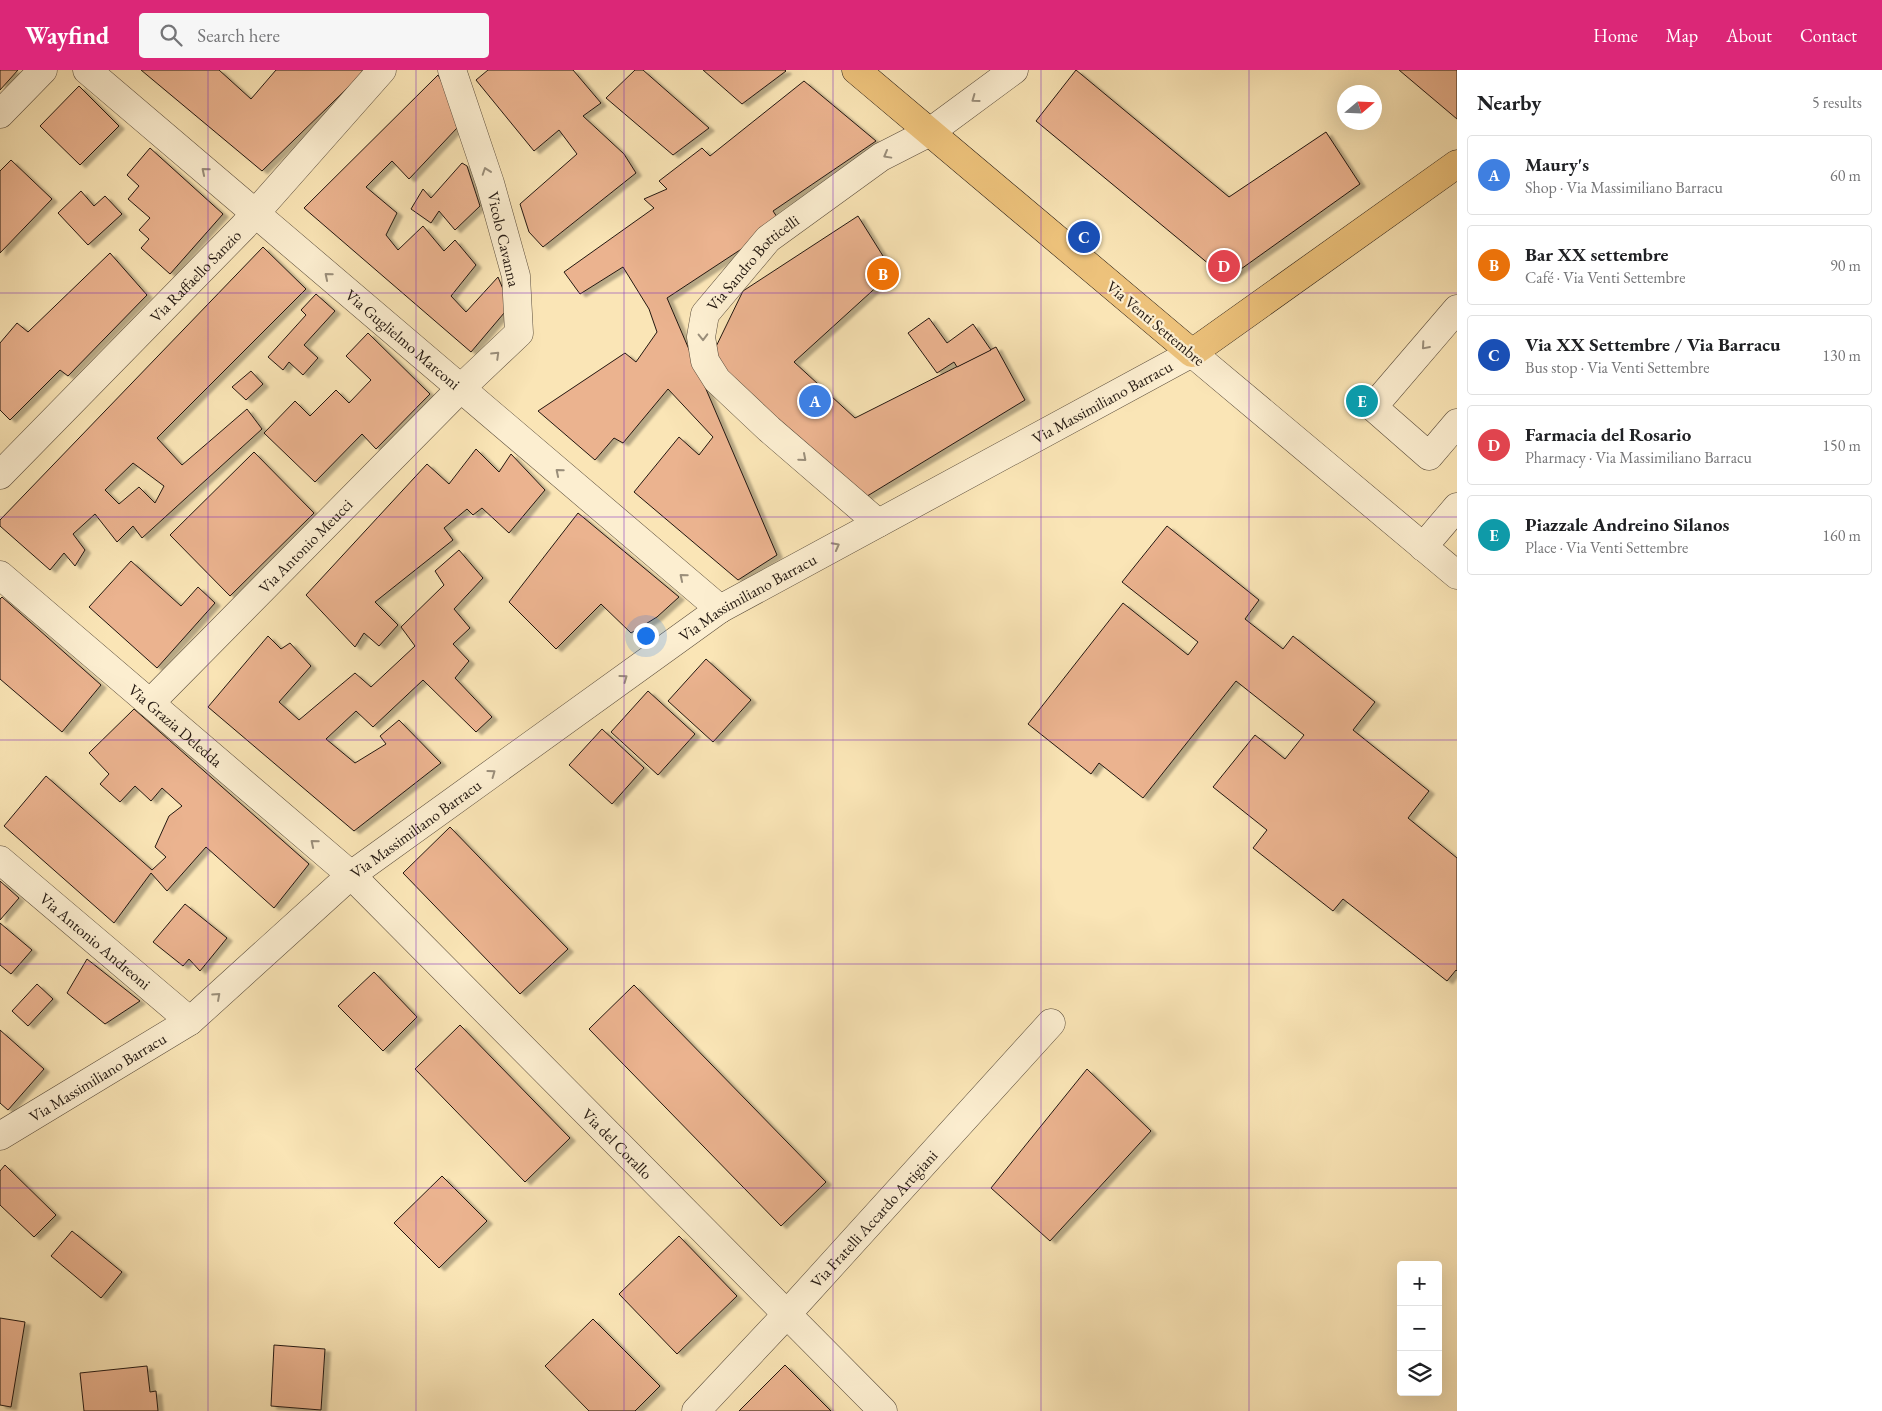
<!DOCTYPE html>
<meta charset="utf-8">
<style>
:root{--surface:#fff;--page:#f6f6f6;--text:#202124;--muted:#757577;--line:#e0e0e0;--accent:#db2777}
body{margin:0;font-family:"EB Garamond",serif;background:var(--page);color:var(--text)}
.controls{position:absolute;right:15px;bottom:15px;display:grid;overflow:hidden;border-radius:5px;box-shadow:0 5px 20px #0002}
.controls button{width:45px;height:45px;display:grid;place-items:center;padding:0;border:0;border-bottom:1px solid var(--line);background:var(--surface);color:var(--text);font:25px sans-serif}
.compass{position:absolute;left:1337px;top:15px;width:45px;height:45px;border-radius:50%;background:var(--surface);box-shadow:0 5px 20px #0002;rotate:71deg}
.you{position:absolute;left:645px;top:565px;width:18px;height:18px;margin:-12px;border:4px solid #fff;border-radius:50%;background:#1a73e8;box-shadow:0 0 0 8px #1a73e833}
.badge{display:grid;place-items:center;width:32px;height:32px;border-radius:50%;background:var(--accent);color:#fff;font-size:16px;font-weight:700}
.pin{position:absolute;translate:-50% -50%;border:2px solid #fff;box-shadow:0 1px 5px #0006}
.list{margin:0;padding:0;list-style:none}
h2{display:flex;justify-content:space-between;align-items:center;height:65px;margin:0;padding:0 20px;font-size:21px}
h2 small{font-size:16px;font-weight:400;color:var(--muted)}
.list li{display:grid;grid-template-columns:32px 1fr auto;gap:15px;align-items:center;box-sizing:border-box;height:80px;margin:0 10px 10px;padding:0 10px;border:1px solid var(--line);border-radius:5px}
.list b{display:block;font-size:19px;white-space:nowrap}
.list p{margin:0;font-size:16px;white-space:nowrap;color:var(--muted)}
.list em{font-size:16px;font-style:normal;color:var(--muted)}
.icon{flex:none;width:28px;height:28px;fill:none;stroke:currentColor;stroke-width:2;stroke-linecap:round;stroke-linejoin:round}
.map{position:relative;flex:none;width:1457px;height:1341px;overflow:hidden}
header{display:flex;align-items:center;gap:30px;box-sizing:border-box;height:70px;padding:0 25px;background:var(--accent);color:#fff}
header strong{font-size:24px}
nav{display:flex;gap:28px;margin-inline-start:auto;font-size:18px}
.search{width:350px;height:45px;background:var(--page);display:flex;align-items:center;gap:12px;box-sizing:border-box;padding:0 18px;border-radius:5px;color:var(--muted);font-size:19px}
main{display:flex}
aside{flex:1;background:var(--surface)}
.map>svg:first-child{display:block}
</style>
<header>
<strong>Wayfind</strong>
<div class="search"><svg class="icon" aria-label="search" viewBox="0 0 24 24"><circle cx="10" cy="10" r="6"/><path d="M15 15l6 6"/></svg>Search here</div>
<nav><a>Home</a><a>Map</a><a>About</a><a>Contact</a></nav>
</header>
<main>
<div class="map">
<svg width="1457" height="1341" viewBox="0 0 1457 1341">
<defs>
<filter id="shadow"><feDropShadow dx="5.5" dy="3" stdDeviation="1" flood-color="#0004"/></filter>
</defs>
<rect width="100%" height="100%" fill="#fae5b6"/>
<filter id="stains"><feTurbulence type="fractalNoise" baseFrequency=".004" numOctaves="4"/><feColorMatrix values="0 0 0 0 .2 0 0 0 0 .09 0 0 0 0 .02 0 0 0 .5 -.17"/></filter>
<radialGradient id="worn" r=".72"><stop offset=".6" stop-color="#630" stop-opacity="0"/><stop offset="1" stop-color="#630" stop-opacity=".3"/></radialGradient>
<g fill="#ebb38f" stroke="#231811" fill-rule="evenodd" filter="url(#shadow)">
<path d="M0,0H18L0,20Z"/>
<path d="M141,0H219L251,29L276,0H366L262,101Z"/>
<path d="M488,0H573L601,33L583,46L624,84L636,103L543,177L529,162L520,134L577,84L559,60L534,81L476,10Z"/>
<path d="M635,0H643L709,58L673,85L606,28Z"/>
<path d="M703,0H785L786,1L742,34Z"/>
<path d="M1076,0L1229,127L1326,62L1360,114L1227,209L1036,51Z"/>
<path d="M1399,0H1457V49Z"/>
<path d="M438,5L446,19L457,58L409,109L392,91L366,117L397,143L386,165L398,180L423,156L444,181L455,170L476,195L451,226L466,242L498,207L510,236L471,282L304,138Z"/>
<path d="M804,11L876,71L773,141L781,153L667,228L777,485L738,510L634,422L679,367L699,385L713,367L668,319L623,373L614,368L595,390L538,341L625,283L636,292L657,262L649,239L623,197L580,224L564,202L654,138L644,129L667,119L659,111L702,78L710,86Z"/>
<path d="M79,16L119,56L80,95L40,56Z"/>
<path d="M150,78L223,144L170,204L141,178L149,169L139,160L150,148L128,129L139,116L127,105Z"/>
<path d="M11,90L52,129L0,183V101Z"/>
<path d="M462,93L467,96L480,136L455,160L439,141L431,153L411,139L423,119L431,128Z"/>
<path d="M81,121L94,136L105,126L122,144L88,175L58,143Z"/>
<path d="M858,146L893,202L794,292L855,348L996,277L1025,330L864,428L710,289L743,221Z"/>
<path d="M263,177L306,219L157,368L182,395L247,339L262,359L142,468L133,456L117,472L95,444L73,464L85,480L75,496L64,483L50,500L0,456V450ZM133,393L164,416L155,433L139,417L119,434L105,420Z"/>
<path d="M110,183L147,225L68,306L60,300L10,350L0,340V273L17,253L28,262Z"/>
<path d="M316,224L335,241L304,275L318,288L303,305L289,292L283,300L268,287L306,245L301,240Z"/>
<path d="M929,248L947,273L973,254L991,280L957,297L954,292L937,303L908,263Z"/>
<path d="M368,263L430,324L376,379L362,364L315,412L264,363L295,331L310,346L336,320L349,333L371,310L346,286Z"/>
<path d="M251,301L263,314L246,330L232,317Z"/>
<path d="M476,379L499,402L511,384L545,420L509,463L482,438L473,445L467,439L444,458L453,470L375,532L398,555L379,576L364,563L355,577L306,525L427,394L449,414Z"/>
<path d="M254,382L314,443L230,526L170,465Z"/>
<path d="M578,443L679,527L657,547L631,563L601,534L556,579L509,532Z"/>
<path d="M1167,456L1259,530L1245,549L1283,579L1293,566L1375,632L1353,660L1429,721L1408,748L1457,788V901L1456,900L1447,911L1343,829L1333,841L1253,778L1267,760L1213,717L1255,665L1285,689L1304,665L1236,611L1143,728L1099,693L1091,704L1028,654L1123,533L1188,585L1198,572L1122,512Z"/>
<path d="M459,480L483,508L454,539L470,558L453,574L469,591L455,608L492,647L476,662L423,610L373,657L356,641L326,669L355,693L386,674L380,666L399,650L441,693L354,761L208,637L268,566L281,579L290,573L311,596L279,632L299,650L355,603L371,617L415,576L401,557L444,515L435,501Z"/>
<path d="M131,491L181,536L198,517L215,533L157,598L89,537Z"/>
<path d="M2,527L101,615L62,662L0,609V529Z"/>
<path d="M706,589L751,630L713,672L668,631Z"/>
<path d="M648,621L695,664L658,705L611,662Z"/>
<path d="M134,639L309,794L274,838L206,777L167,821L151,803L114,853L4,756L46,706L152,800L166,787L155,777L169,746L182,736L162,718L151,731L135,716L120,732L100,714L109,704L89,683Z"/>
<path d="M602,659L644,698L612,734L569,695Z"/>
<path d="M450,757L568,879L520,924L403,803Z"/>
<path d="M0,811L19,828L0,850Z"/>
<path d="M185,834L227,868L200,901L189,889L183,896L153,872Z"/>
<path d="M0,853L32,880L11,904L0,895Z"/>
<path d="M87,889L140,931L105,954L67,923Z"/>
<path d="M374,902L417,947L383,981L338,936Z"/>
<path d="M37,914L53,929L28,956L12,941Z"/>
<path d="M634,915L826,1112L781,1156L589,959Z"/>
<path d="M460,955L570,1068L525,1112L415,999Z"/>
<path d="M0,960L44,999L8,1040L0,1033Z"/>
<path d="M1087,999L1151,1061L1050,1171L991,1118Z"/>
<path d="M5,1095L56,1145L34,1167L0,1135V1101Z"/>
<path d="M442,1106L487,1151L439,1198L394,1153Z"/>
<path d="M72,1161L122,1202L101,1228L51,1186Z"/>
<path d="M679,1166L737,1226L677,1284L619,1224Z"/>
<path d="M0,1248L25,1252L11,1337L0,1335Z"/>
<path d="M593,1249L660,1316L635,1341H589L545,1296Z"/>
<path d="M274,1275L325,1279L321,1340L271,1336Z"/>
<path d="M785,1295L831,1341H739Z"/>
<path d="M147,1296L150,1322L156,1321L158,1341H84L80,1303Z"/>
</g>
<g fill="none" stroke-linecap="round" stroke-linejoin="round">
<defs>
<g id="minor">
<path id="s1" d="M87,0L720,539"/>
<path d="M0,44L43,0"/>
<path d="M1457,239L1373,337L1429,386L1457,353"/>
<path id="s2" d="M0,405L244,156L382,0"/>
<path id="s3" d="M878,453L769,359L717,310L705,291L701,267L705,244L768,169L881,87L930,62L1014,0"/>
<path d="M1423,477L1457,437"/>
<path id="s4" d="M0,505L351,805L883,1341"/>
<path id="s5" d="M150,633L461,318L519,263L516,206L490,113L452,0"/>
<path id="s6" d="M0,790L190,951"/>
<path id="s7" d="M0,1066L190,951L351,805L720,539L1192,283L1457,505"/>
<path id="s8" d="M696,1341L787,1244L1051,953"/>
</g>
<path id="major" d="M856,0L1192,283L1457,94"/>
</defs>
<use href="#minor" stroke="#594b3a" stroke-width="29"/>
<use href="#major" stroke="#231811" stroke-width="29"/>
<use href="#minor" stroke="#fceed0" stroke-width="28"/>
<use href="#major" stroke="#edc27b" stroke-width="28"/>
</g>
<defs><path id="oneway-chevron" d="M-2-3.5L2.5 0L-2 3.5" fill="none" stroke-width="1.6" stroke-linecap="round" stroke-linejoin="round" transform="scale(1.25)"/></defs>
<g stroke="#9a8e7a">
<use href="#oneway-chevron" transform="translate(975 29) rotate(144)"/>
<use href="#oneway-chevron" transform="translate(887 85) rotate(151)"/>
<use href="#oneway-chevron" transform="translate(205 101) rotate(-140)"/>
<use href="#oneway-chevron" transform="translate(486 101) rotate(-109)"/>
<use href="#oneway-chevron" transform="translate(328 206) rotate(-140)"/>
<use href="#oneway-chevron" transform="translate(703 267) rotate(89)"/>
<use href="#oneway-chevron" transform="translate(1425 276) rotate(131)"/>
<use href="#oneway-chevron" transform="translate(496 285) rotate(-44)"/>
<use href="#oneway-chevron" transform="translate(803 388) rotate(41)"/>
<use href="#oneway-chevron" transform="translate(559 402) rotate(-140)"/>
<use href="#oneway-chevron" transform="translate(836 476) rotate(-28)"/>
<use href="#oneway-chevron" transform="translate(683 507) rotate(-140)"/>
<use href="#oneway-chevron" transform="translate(624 608) rotate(-36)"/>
<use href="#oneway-chevron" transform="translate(492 703) rotate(-36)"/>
<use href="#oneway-chevron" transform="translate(314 773) rotate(-140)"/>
<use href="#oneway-chevron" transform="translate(217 926) rotate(-42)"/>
</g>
<path fill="none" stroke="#7b2cbf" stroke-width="1" stroke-opacity="0.55" d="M208,0V1341M416,0V1341M624,0V1341M833,0V1341M1041,0V1341M1249,0V1341M0,223H1457M0,447H1457M0,670H1457M0,894H1457M0,1118H1457"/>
<g text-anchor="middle" stroke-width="4.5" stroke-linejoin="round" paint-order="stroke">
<g font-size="16" fill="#231811" stroke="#fceed0">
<text transform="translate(504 169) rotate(77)" y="6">Vicolo Cavanna</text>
<text dy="6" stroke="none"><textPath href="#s3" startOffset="356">Via Sandro Botticelli</textPath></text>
<text dy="6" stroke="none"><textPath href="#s2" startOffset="279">Via Raffaello Sanzio</textPath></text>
<text transform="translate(1156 253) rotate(40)" y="6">Via Venti Settembre</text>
<text dy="6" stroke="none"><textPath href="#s1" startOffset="415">Via Guglielmo Marconi</textPath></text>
<text dy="6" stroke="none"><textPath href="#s7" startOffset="1329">Via Massimiliano Barracu</textPath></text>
<text dy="6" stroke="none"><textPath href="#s5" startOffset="221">Via Antonio Meucci</textPath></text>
<text dy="6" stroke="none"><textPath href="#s7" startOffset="924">Via Massimiliano Barracu</textPath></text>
<text dy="6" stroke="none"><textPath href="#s4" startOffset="231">Via Grazia Deledda</textPath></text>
<text dy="6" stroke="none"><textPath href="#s7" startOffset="519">Via Massimiliano Barracu</textPath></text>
<text dy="6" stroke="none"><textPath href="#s6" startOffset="125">Via Antonio Andreoni</textPath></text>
<text dy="6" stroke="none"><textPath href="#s7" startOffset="114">Via Massimiliano Barracu</textPath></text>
<text dy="6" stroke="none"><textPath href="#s4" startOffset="840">Via del Corallo</textPath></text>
<text dy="6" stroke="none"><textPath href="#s8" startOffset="262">Via Fratelli Accardo Artigiani</textPath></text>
</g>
</g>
<rect width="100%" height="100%" filter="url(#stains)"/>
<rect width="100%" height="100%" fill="url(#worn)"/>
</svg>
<div class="controls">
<button>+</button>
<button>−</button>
<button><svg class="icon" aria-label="layers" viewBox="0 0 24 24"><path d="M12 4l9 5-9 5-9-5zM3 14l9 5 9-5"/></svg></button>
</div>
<svg class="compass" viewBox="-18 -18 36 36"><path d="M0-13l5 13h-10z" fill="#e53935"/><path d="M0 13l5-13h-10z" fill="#757577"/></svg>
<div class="you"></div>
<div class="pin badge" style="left:815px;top:331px;background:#3f7fe0">A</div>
<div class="pin badge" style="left:883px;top:204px;background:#e8710a">B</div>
<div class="pin badge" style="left:1084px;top:167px;background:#1a4fb4">C</div>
<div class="pin badge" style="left:1224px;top:196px;background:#e0444e">D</div>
<div class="pin badge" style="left:1362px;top:331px;background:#0f9aa8">E</div>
</div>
<aside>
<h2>Nearby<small>5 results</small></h2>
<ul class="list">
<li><span class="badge" style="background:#3f7fe0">A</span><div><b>Maury's</b><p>Shop · Via Massimiliano Barracu</p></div><em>60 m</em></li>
<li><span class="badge" style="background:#e8710a">B</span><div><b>Bar XX settembre</b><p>Café · Via Venti Settembre</p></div><em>90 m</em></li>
<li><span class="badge" style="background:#1a4fb4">C</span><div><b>Via XX Settembre / Via Barracu</b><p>Bus stop · Via Venti Settembre</p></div><em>130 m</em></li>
<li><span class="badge" style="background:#e0444e">D</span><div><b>Farmacia del Rosario</b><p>Pharmacy · Via Massimiliano Barracu</p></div><em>150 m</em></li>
<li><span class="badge" style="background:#0f9aa8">E</span><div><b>Piazzale Andreino Silanos</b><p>Place · Via Venti Settembre</p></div><em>160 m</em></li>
</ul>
</aside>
</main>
